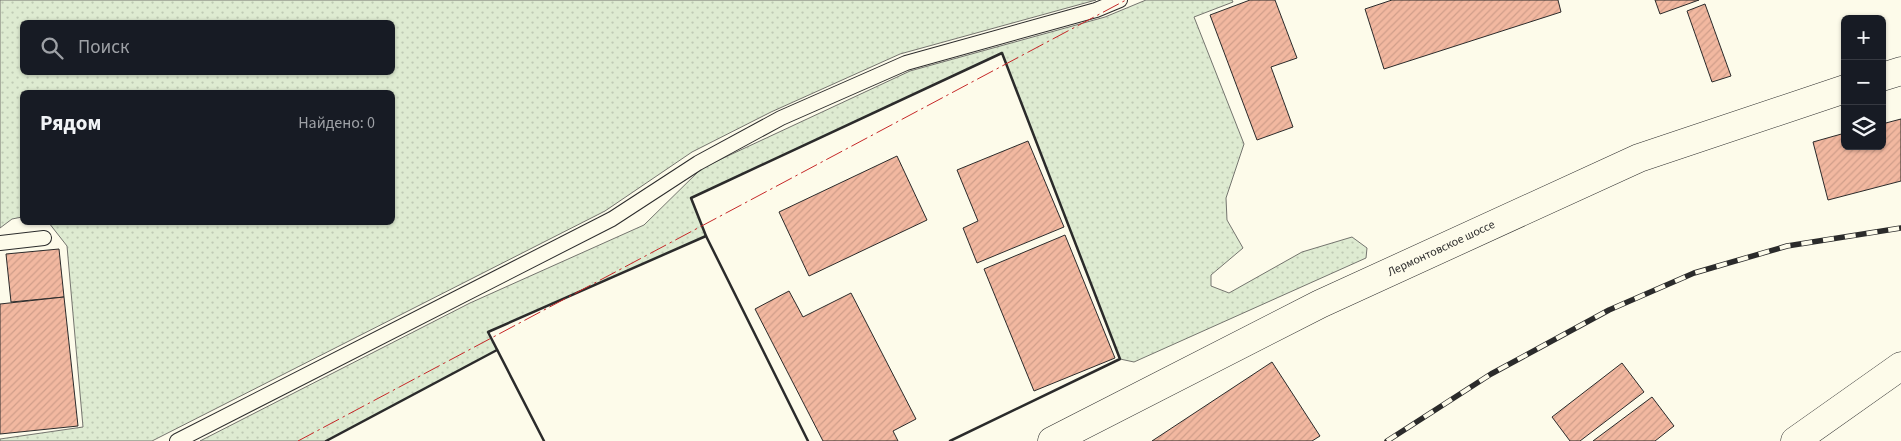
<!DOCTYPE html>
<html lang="ru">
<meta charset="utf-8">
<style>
:root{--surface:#171b24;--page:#20242c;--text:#f1f3f6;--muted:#9ea1a6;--line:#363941}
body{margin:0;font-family:"Source Sans 3",sans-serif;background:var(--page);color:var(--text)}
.controls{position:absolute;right:15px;top:15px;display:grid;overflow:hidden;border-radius:8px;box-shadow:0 1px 4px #0004}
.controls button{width:45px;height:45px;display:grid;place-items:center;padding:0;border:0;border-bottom:1px solid var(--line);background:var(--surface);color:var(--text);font:25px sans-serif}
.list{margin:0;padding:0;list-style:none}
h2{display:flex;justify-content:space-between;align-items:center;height:65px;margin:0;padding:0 20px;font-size:21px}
h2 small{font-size:16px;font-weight:400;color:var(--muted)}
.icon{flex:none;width:28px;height:28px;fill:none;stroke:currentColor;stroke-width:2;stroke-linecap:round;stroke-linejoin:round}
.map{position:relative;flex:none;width:1901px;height:441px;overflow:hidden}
.search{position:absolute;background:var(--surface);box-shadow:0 1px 4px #0004;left:20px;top:20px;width:375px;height:55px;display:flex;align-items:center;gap:12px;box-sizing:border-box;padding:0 18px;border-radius:8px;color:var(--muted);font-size:19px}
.panel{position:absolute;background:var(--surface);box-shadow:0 1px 4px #0004;left:20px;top:90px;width:375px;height:135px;border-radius:8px}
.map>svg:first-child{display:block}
</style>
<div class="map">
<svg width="1901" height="441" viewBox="0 0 1901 441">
<defs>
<pattern id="grass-dots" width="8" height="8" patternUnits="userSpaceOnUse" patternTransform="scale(1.25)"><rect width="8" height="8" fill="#deebd1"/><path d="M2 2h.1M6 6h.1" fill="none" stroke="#bfcab4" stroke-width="1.8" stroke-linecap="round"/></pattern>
<pattern id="building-hatch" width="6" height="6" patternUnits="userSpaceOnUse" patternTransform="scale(1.25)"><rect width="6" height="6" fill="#f2b8a0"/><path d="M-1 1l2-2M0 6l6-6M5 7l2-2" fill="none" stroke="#d09e8a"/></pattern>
</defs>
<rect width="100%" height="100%" fill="#fdfbea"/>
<g fill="url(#grass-dots)" stroke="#74746e" fill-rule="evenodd">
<path d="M0,0H1096L900,54L771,112L692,152L605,211L152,441H0V439L83,427L67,246L49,223L392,222V92H22V217L12,219L0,228ZM22,22H392V72H22Z"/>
<path d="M1146,0H1232L1233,2L1194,17L1244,144L1226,198L1227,220L1243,248L1211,275V286L1229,293L1302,252L1352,237L1367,248L1366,258L1134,362L1120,359L1002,53L691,198L706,236L488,332L497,350L326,441H200L470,303L644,225L702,168L910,71L1105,17Z"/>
</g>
<g fill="url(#building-hatch)" stroke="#2b2b2b">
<path d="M1250,0H1275L1297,58L1271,67L1293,127L1257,140L1210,15Z"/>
<path d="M1392,0H1558L1561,12L1384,69L1365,9Z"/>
<path d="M1655,0H1699L1660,14Z"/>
<path d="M1705,4L1731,76L1712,82L1687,11Z"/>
<path d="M1901,119V181L1828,200L1813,142L1845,133V146H1882V124Z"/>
<path d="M1028,141L1064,227L977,263L963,228L978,221L957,170Z"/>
<path d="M897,156L927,220L809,276L779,212Z"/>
<path d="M1065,235L1115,358L1034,391L984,269Z"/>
<path d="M59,249L64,297L11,302L6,254Z"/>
<path d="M789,291L803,317L851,293L916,419L893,431L898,441H823L755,309Z"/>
<path d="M64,297L78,426L0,434V304Z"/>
<path d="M1272,362L1320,436L1312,441H1152Z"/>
<path d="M1622,363L1644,392L1580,441H1570L1552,417Z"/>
<path d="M1652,397L1674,426L1655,441H1593Z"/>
</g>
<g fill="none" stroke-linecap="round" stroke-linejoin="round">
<defs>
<g id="lane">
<path d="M0,243L44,238"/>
<path d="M177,441L612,219L698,163L781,118L906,63L1096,10L1120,0"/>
</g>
<g id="secondary">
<path d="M1882,77L1901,71"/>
<path d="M1052,441L1320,304L1639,158L1845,89"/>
</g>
<path id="primary" d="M1795,441L1901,366"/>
</defs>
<use href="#lane" stroke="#2b2b2b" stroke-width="16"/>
<use href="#secondary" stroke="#2b2b2b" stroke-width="29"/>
<use href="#primary" stroke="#2b2b2b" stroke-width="29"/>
<use href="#lane" stroke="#fdfbea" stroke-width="14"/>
<use href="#secondary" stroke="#fdfbea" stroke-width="28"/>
<use href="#primary" stroke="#fdfbea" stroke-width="28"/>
<defs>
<path id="rail" d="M1387,441L1491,374L1609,310L1694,273L1787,246L1901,228"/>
</defs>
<use href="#rail" stroke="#2b2b2b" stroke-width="5.5"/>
<use href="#rail" stroke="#fdfbea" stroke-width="4" stroke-dasharray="11" stroke-linecap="butt"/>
<g stroke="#2b2b2b" stroke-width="2.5">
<path d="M326,441L497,350"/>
<path d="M544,441L488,332L706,236"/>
<path d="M808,441L706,236L691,198L1002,53L1120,359L950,441"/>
</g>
<path stroke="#c62828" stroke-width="1" stroke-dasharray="18 4 2.5 4" stroke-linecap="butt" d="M298,441L1126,0"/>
</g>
<g text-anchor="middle" stroke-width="4" stroke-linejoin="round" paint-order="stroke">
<g font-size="12" fill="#2b2b2b" stroke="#fdfbea">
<text transform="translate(1441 248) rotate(-25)" y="4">Лермонтовское шоссе</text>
</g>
</g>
</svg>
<div class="controls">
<button>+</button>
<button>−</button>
<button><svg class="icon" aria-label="layers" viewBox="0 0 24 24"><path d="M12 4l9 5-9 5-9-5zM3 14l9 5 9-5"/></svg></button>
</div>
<div class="search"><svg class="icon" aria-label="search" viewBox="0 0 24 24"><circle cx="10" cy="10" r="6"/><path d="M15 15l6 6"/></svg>Поиск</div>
<section class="panel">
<h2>Рядом<small>Найдено: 0</small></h2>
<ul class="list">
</ul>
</section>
</div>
